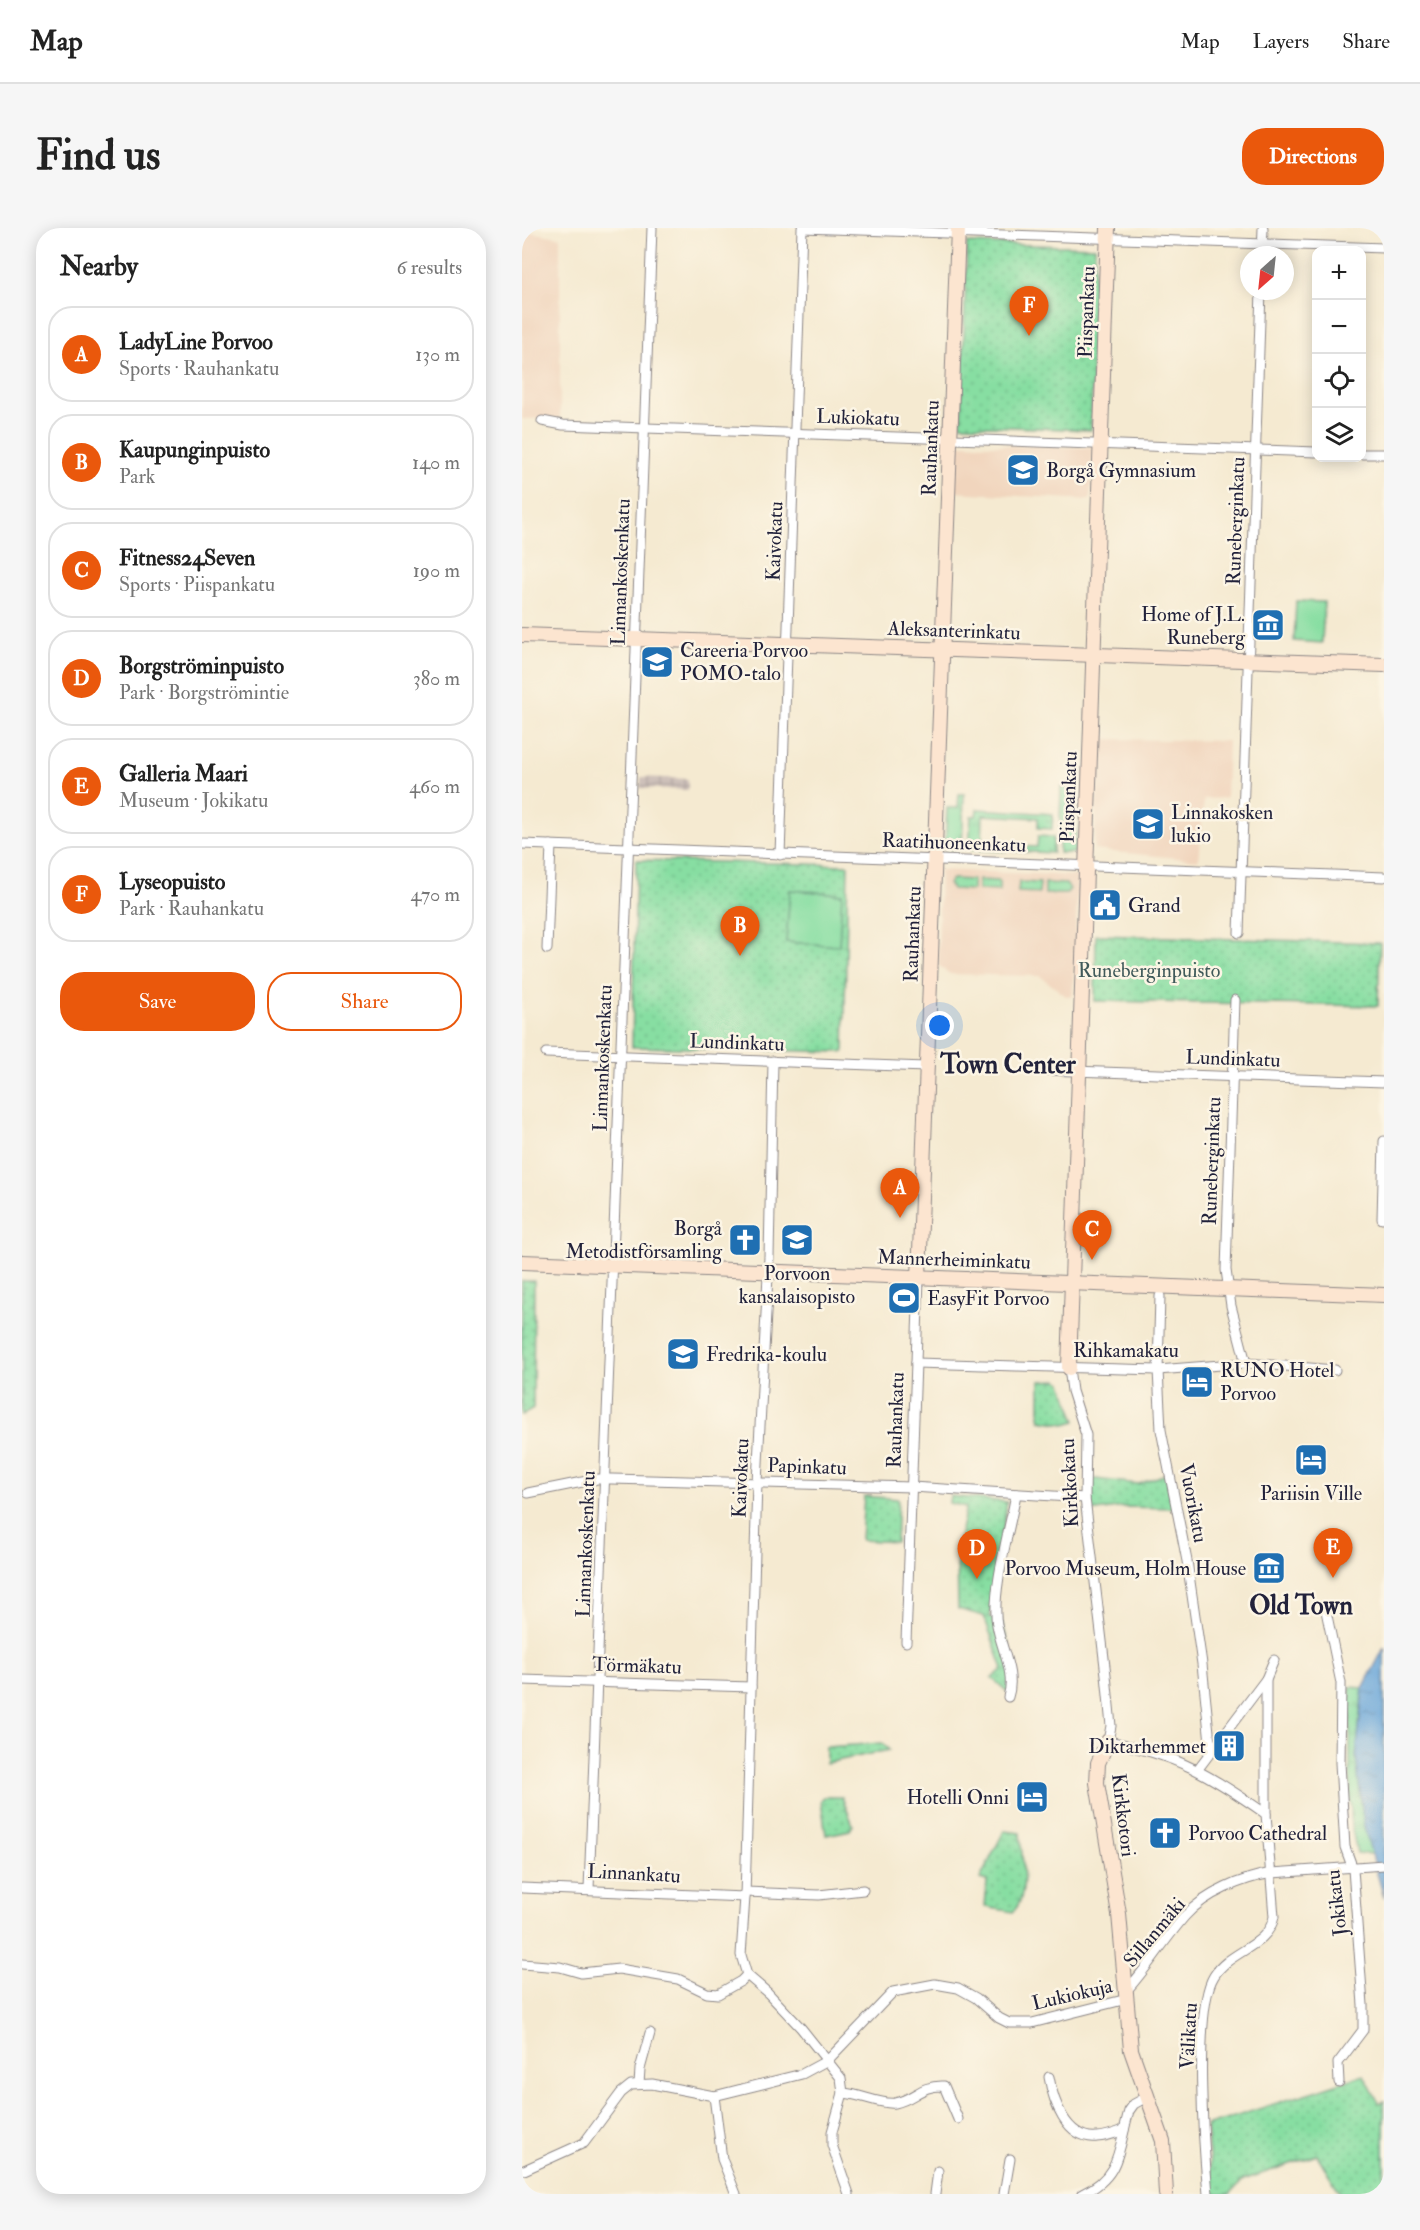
<!DOCTYPE html>
<meta charset="utf-8">
<style>
:root{--surface:#fff;--page:#f6f6f6;--text:#222;--muted:#767676;--line:#e0e0e0;--accent:#ea580c}
body{margin:0;font-family:"IM FELL Double Pica",serif;background:var(--page);color:var(--text)}
.controls{position:absolute;right:18px;top:18px;display:grid;overflow:hidden;border-radius:12px;box-shadow:0 3px 15px #0003}
.controls button{width:54px;height:54px;display:grid;place-items:center;padding:0;border:0;border-bottom:2px solid var(--line);background:var(--surface);color:var(--text);font:30px sans-serif}
.compass{position:absolute;left:718px;top:18px;width:54px;height:54px;border-radius:50%;background:var(--surface);box-shadow:0 3px 15px #0003;rotate:207deg}
.you{position:absolute;left:418px;top:798px;width:21px;height:21px;margin:-15px;border:4px solid #fff;border-radius:50%;background:#1a73e8;box-shadow:0 0 0 9px #1a73e833}
.badge{display:grid;place-items:center;width:39px;height:39px;border-radius:50%;background:var(--accent);color:#fff;font-size:20px;font-weight:700}
.pin{position:absolute;translate:-50% -50px;filter:drop-shadow(0 2px 3px #0008)}
.pin::after{content:'';position:absolute;top:32px;width:21px;height:18px;background:inherit;clip-path:polygon(0 0,100% 0,50% 100%)}
.list{margin:0;padding:0;list-style:none}
h2{display:flex;justify-content:space-between;align-items:center;height:78px;margin:0;padding:0 24px;font-size:26px}
h2 small{font-size:20px;font-weight:400;color:var(--muted)}
.list li{display:grid;grid-template-columns:39px 1fr auto;gap:18px;align-items:center;box-sizing:border-box;height:96px;margin:0 12px 12px;padding:0 12px;border:2px solid var(--line);border-radius:24px}
.list b{display:block;font-size:22px;white-space:nowrap}
.list p{margin:0;font-size:20px;white-space:nowrap;color:var(--muted)}
.list em{font-size:20px;font-style:normal;color:var(--muted)}
.actions{display:flex;gap:12px;padding:18px 24px}
.actions a{flex:1;padding:14px 0;border:2px solid var(--accent);border-radius:24px;text-align:center;font-size:21px;color:var(--accent)}
.actions .main{background:var(--accent);color:#fff}
.icon{flex:none;width:33px;height:33px;fill:none;stroke:currentColor;stroke-width:2;stroke-linecap:round;stroke-linejoin:round}
.map{position:relative;flex:none;width:862px;height:1966px;overflow:hidden;border-radius:24px}
header{display:flex;align-items:center;gap:36px;box-sizing:border-box;height:84px;padding:0 30px;background:var(--surface);border-bottom:2px solid var(--line)}
header strong{font-size:28px}
nav{display:flex;gap:33px;margin-inline-start:auto;font-size:21px}
.intro{display:flex;align-items:center;justify-content:space-between;box-sizing:border-box;height:144px;padding:0 36px}
h1{margin:0;font-size:42px}
.button{padding:15px 27px;border-radius:24px;background:var(--accent);color:#fff;font-size:21px;font-weight:700}
main{display:flex;gap:36px;padding:0 36px}
aside{flex:1;background:var(--surface);border-radius:24px;box-shadow:0 3px 15px #0003}
.map>svg:first-child{display:block}
</style>
<header>
<strong>Map</strong>
<nav><a>Map</a><a>Layers</a><a>Share</a></nav>
</header>
<div class="intro"><h1>Find us</h1><a class="button">Directions</a></div>
<main>
<aside>
<h2>Nearby<small>6 results</small></h2>
<ul class="list">
<li><span class="badge">A</span><div><b>LadyLine Porvoo</b><p>Sports · Rauhankatu</p></div><em>130 m</em></li>
<li><span class="badge">B</span><div><b>Kaupunginpuisto</b><p>Park</p></div><em>140 m</em></li>
<li><span class="badge">C</span><div><b>Fitness24Seven</b><p>Sports · Piispankatu</p></div><em>190 m</em></li>
<li><span class="badge">D</span><div><b>Borgströminpuisto</b><p>Park · Borgströmintie</p></div><em>380 m</em></li>
<li><span class="badge">E</span><div><b>Galleria Maari</b><p>Museum · Jokikatu</p></div><em>460 m</em></li>
<li><span class="badge">F</span><div><b>Lyseopuisto</b><p>Park · Rauhankatu</p></div><em>470 m</em></li>
</ul>
<div class="actions"><a class="main">Save</a><a>Share</a></div>
</aside>
<div class="map">
<svg width="862" height="1966" viewBox="0 0 862 1966">
<defs>
<pattern id="industrial-grid" width="8" height="8" patternUnits="userSpaceOnUse" patternTransform="scale(1.5)"><rect width="8" height="8" fill="#cec1ba"/><path d="M0 4h8M4 0v8" fill="none" stroke="#b1a6a1"/></pattern>
<pattern id="grass-tufts" width="24" height="20" patternUnits="userSpaceOnUse" patternTransform="scale(1.5)"><rect width="24" height="20" fill="#87dea2"/><path d="M3 7l-1-3M5 7V3M7 7l1-3M15 17l-1-3M17 17v-4M19 17l1-3" fill="none" stroke="#74be8c"/></pattern>
<pattern id="park-dots" width="8" height="8" patternUnits="userSpaceOnUse" patternTransform="scale(1.5)"><rect width="8" height="8" fill="#87dea2"/><path d="M2 2h.1M6 6h.1" fill="none" stroke="#74be8c" stroke-width="1.8" stroke-linecap="round"/></pattern>
<pattern id="water-ripples" width="26" height="14" patternUnits="userSpaceOnUse" patternTransform="scale(1.5)"><rect width="26" height="14" fill="#67a5d9"/><path d="M2 4q2-2 4 0t4 0M15 11q2-2 4 0t4 0" fill="none" stroke="#5486b1"/></pattern>
</defs>
<rect width="100%" height="100%" fill="#fcf5e5"/>
<filter id="ink" filterUnits="userSpaceOnUse"><feTurbulence type="fractalNoise" baseFrequency=".0167" numOctaves="2"/><feDisplacementMap in="SourceGraphic" scale="12" xChannelSelector="R" yChannelSelector="G"/><feConvolveMatrix kernelMatrix="1 2 1 2 8 2 1 2 1" color-interpolation-filters="sRGB"/></filter>
<filter id="wash" filterUnits="userSpaceOnUse"><feTurbulence type="fractalNoise" baseFrequency=".008" numOctaves="4" result="noise"/><feDisplacementMap in="SourceGraphic" scale="24" xChannelSelector="R" yChannelSelector="G"/><feGaussianBlur stdDeviation="1.35" result="paint"/><feColorMatrix in="noise" values="0 0 0 0 0 0 0 0 0 0 0 0 0 0 0 0 0 1.4 0 .05"/><feComposite in="paint" operator="in"/></filter>
<g filter="url(#wash)">
<rect width="100%" height="100%" fill="#f5ead1"/>
<g fill="#f1d5bd">
<path d="M0,3L38,9V190L0,191Z"/>
<path d="M434,216L571,220L568,272L431,264Z"/>
<path d="M578,511L706,513L704,570L682,571L676,632L572,622Z"/>
<path d="M418,642L556,648L551,768H544L518,748L428,746L416,737Z"/>
</g>
<path fill="url(#industrial-grid)" d="M119,549L166,551V562L118,560Z"/>
<g fill="url(#grass-tufts)" stroke="#54806e" stroke-width="1.5">
<path d="M539,559H555L553,625H537Z"/>
<path d="M437,566H442L440,622L423,621L425,580H436Z"/>
<path d="M455,581L531,586L530,601L516,600V590L461,587L460,616L486,618L485,623L447,622L449,588H454Z"/>
<path d="M516,608L531,609V625L491,623L492,618L515,619Z"/>
<path d="M430,651L451,652V662L430,661L426,656Z"/>
<path d="M456,652L477,653V663L456,662Z"/>
<path d="M497,654L518,655L517,665L496,664Z"/>
<path d="M523,655L544,656L548,661L544,666H523Z"/>
<path d="M828,1459L841,1460C833,1517 833,1571 851,1626L835,1625L830,1601L828,1567Z"/>
</g>
<g fill="url(#park-dots)" stroke="#54806e" stroke-width="1.5">
<path d="M445,15L573,19L569,202L439,197Z"/>
<path d="M114,632L326,637L322,824L110,819Z"/>
<path d="M574,707L858,715L856,778L573,773Z"/>
<path d="M0,1053H12L11,1180L0,1187Z"/>
<path d="M536,1152L540,1155L554,1193L543,1196L518,1192V1153Z"/>
<path d="M644,1246L651,1280L601,1279L569,1284L566,1250L616,1256Z"/>
<path d="M342,1268L376,1271L374,1314L339,1312Z"/>
<path d="M428,1268L485,1274L468,1389L479,1392C487,1415 497,1444 490,1468L470,1450L481,1441L462,1388L436,1381L435,1321L444,1279L427,1275Z"/>
<path d="M360,1515L367,1522L304,1535V1519Z"/>
<path d="M302,1569H320L331,1597L328,1602L304,1607L299,1572Z"/>
<path d="M482,1603L498,1605C499,1629 509,1666 491,1684L463,1679L465,1653L458,1651Z"/>
<path d="M842,1847L857,1875L862,1873V1966H819L795,1927L721,1952L708,1966H691L684,1898Z"/>
</g>
<g fill="#87dea2" stroke="#54806e" stroke-width="1.5">
<path d="M774,373L802,374L800,415L772,413Z"/>
<path d="M268,662L320,666L317,718L264,714Z"/>
</g>
<path fill="url(#water-ripples)" stroke="#44648a" stroke-width="1.5" d="M862,1420V1670L842,1599L834,1529L841,1460Z"/>
</g>
<g filter="url(#ink)">
<g fill="none" stroke-linecap="round" stroke-linejoin="round">
<defs>
<g id="street">
<path d="M281,0L862,20"/>
<path d="M740,27L741,0"/>
<path d="M20,193L41,197L794,224"/>
<path d="M840,226H862"/>
<path d="M0,616L862,649"/>
<path d="M258,627L280,0"/>
<path d="M717,705L739,63"/>
<path d="M25,721L29,617"/>
<path d="M713,772L704,1042L709,1078L724,1135"/>
<path d="M24,825L404,839"/>
<path d="M251,833L247,1029L235,1254L223,1669L219,1727L225,1747L246,1765L279,1800L319,1850L321,1865L310,1904V1917L327,1966"/>
<path d="M523,842L862,854"/>
<path d="M860,991L862,913"/>
<path d="M638,1068L636,1142L639,1202L665,1333L680,1436L689,1524"/>
<path d="M394,1135L636,1142L724,1135L813,1142"/>
<path d="M547,1140L550,1163L564,1207L563,1270L584,1447L589,1498L586,1513C655,1527 687,1546 744,1586"/>
<path d="M6,1265L75,1251H90L390,1259L563,1270"/>
<path d="M803,1378L819,1455L818,1535L823,1619L831,1641L841,1777V1802L816,1835L817,1854"/>
<path d="M384,1414L397,1050"/>
<path d="M0,1452L229,1459"/>
<path d="M486,1469C494,1445 479,1421 475,1397C469,1364 488,1301 494,1266"/>
<path d="M676,1541L744,1451"/>
<path d="M0,1660L223,1669"/>
<path d="M67,1661L130,0"/>
<path d="M223,1664L297,1667L341,1662"/>
<path d="M0,1736L38,1739L59,1745L97,1741L156,1751L185,1765L196,1766L219,1753L225,1747"/>
<path d="M605,1762C626,1739 642,1712 663,1688C683,1665 721,1650 750,1645L862,1637"/>
<path d="M527,1849C531,1872 544,1912 575,1909C584,1909 594,1905 602,1902"/>
<path d="M117,1856L118,1841L128,1805"/>
<path d="M321,1865C338,1866 359,1877 373,1875C393,1871 398,1857 422,1858L436,1891"/>
<path d="M192,1868L200,1931L214,1966"/>
<path d="M0,1943L62,1915L99,1865L109,1857L130,1856L192,1868L280,1846L306,1832L371,1764L413,1756L436,1760L454,1770L477,1790L487,1795H510L605,1771"/>
<path d="M413,1966L416,1943"/>
<path d="M482,1966L488,1931"/>
<path d="M560,1966C600,1948 596,1920 607,1883L612,1876L625,1869"/>
<path d="M686,1966C682,1923 671,1781 692,1748C708,1722 746,1719 752,1689L744,1586V1451L752,1432"/>
</g>
<g id="secondary">
<path d="M0,407L862,437"/>
<path d="M0,1034L862,1067"/>
<path d="M397,1050L436,0"/>
<path d="M547,1140L586,0"/>
<path d="M586,1513L576,1535L575,1555L597,1686L609,1822L641,1913L644,1966"/>
</g>
</defs>
<use href="#street" stroke="#8c8686" stroke-width="11"/>
<use href="#secondary" stroke="#8c8686" stroke-width="16"/>
<use href="#street" stroke="#fff" stroke-width="9"/>
<use href="#secondary" stroke="#fce5d0" stroke-width="14"/>
</g>
</g>
<defs>
<symbol id="school-square" viewBox="-11 -11 22 22"><rect x="-9" y="-9" width="18" height="18" rx="4" fill="#1f6fb2" stroke="#fcf5e5"/><path d="M0-5L7-2L0 1L-7-2ZM-4 1L0 2.5L4 1V4Q0 6-4 4Z" fill="#fff"/></symbol>
<symbol id="museum-square" viewBox="-11 -11 22 22"><rect x="-9" y="-9" width="18" height="18" rx="4" fill="#1f6fb2" stroke="#fcf5e5"/><path d="M0-6L6-3V-2H-6V-3ZM-5-1h2V3h-2ZM-1-1h2V3h-2ZM3-1h2V3H3ZM-6 4H6V6H-6Z" fill="#fff"/></symbol>
<symbol id="civic-square" viewBox="-11 -11 22 22"><rect x="-9" y="-9" width="18" height="18" rx="4" fill="#1f6fb2" stroke="#fcf5e5"/><path d="M-.6-6.5H3V-4.5H.6V-3L4-1V1h2V6H-6V1h2V-1L-.6-3ZM-1.2 2.5V6h2.4V2.5Z" fill="#fff"/></symbol>
<symbol id="church-square" viewBox="-11 -11 22 22"><rect x="-9" y="-9" width="18" height="18" rx="4" fill="#1f6fb2" stroke="#fcf5e5"/><path d="M-1.2-6h2.4v3.5h3.3v2.4h-3.3V6h-2.4V-.1h-3.3v-2.4h3.3Z" fill="#fff"/></symbol>
<symbol id="stadium-square" viewBox="-11 -11 22 22"><rect x="-9" y="-9" width="18" height="18" rx="4" fill="#1f6fb2" stroke="#fcf5e5"/><path d="M0-5a6.5 5 0 1 0 0 10a6.5 5 0 1 0 0-10ZM-3.5-1.8h7v3.6h-7Z" fill="#fff"/></symbol>
<symbol id="hotel-square" viewBox="-11 -11 22 22"><rect x="-9" y="-9" width="18" height="18" rx="4" fill="#1f6fb2" stroke="#fcf5e5"/><path d="M-6-4.5h1.5V1H6V5H4.5V3h-9V5H-6ZM-4 0a1.8 1.8 0 1 1 3.6 0ZM.5 0V-2.5h3Q6-2.5 6 0Z" fill="#fff"/></symbol>
<symbol id="building-square" viewBox="-11 -11 22 22"><rect x="-9" y="-9" width="18" height="18" rx="4" fill="#1f6fb2" stroke="#fcf5e5"/><path d="M-4-6H4V6H1V3H-1V6H-4ZM-2.5-4.3h1.7v1.8h-1.7ZM.8-4.3h1.7v1.8H.8ZM-2.5-1h1.7V.8h-1.7ZM.8-1h1.7V.8H.8Z" fill="#fff"/></symbol>
</defs>
<g fill-rule="evenodd">
<use href="#school-square" x="482" y="223" width="38" height="38"/>
<use href="#museum-square" x="727" y="378" width="38" height="38"/>
<use href="#school-square" x="116" y="415" width="38" height="38"/>
<use href="#school-square" x="607" y="577" width="38" height="38"/>
<use href="#civic-square" x="564" y="658" width="38" height="38"/>
<use href="#church-square" x="204" y="993" width="38" height="38"/>
<use href="#school-square" x="256" y="993" width="38" height="38"/>
<use href="#stadium-square" x="363" y="1051" width="38" height="38"/>
<use href="#school-square" x="142" y="1107" width="38" height="38"/>
<use href="#hotel-square" x="656" y="1135" width="38" height="38"/>
<use href="#hotel-square" x="770" y="1213" width="38" height="38"/>
<use href="#museum-square" x="728" y="1321" width="38" height="38"/>
<use href="#building-square" x="688" y="1499" width="38" height="38"/>
<use href="#hotel-square" x="491" y="1550" width="38" height="38"/>
<use href="#church-square" x="624" y="1586" width="38" height="38"/>
</g>
<g text-anchor="middle" stroke-width="5" stroke-linejoin="round" paint-order="stroke">
<g font-size="20" fill="#22223b" stroke="#fcf5e5">
<text transform="translate(564 84) rotate(-88)" y="7">Piispankatu</text>
<text transform="translate(336 189) rotate(2)" y="7">Lukiokatu</text>
<text transform="translate(408 220) rotate(-88)" y="7">Rauhankatu</text>
<text transform="translate(713 293) rotate(-88)" y="7">Runeberginkatu</text>
<text transform="translate(252 313) rotate(-88)" y="7">Kaivokatu</text>
<text transform="translate(98 344) rotate(-88)" y="7">Linnankoskenkatu</text>
<text transform="translate(432 402) rotate(2)" y="7">Aleksanterinkatu</text>
<text transform="translate(546 569) rotate(-88)" y="7">Piispankatu</text>
<text transform="translate(432 614) rotate(2)" y="7">Raatihuoneenkatu</text>
<text transform="translate(390 706) rotate(-88)" y="7">Rauhankatu</text>
<text transform="translate(215 814) rotate(2)" y="7">Lundinkatu</text>
<text transform="translate(80 830) rotate(-88)" y="7">Linnankoskenkatu</text>
<text transform="translate(711 830) rotate(2)" y="7">Lundinkatu</text>
<text transform="translate(689 933) rotate(-88)" y="7">Runeberginkatu</text>
<text transform="translate(432 1031) rotate(2)" y="7">Mannerheiminkatu</text>
<text x="604" y="1129">Rihkamakatu</text>
<text transform="translate(373 1192) rotate(-88)" y="7">Rauhankatu</text>
<text transform="translate(285 1238) rotate(2)" y="7">Papinkatu</text>
<text transform="translate(218 1250) rotate(-88)" y="7">Kaivokatu</text>
<text transform="translate(547 1255) rotate(-93)" y="7">Kirkkokatu</text>
<text transform="translate(672 1275) rotate(79)" y="7">Vuorikatu</text>
<text transform="translate(63 1316) rotate(-88)" y="7">Linnankoskenkatu</text>
<text transform="translate(115 1437) rotate(2)" y="7">Törmäkatu</text>
<text transform="translate(602 1587) rotate(83)" y="7">Kirkkotori</text>
<text transform="translate(112 1645) rotate(3)" y="7">Linnankatu</text>
<text transform="translate(814 1675) rotate(-97)" y="7">Jokikatu</text>
<text transform="translate(632 1704) rotate(-50)" y="7">Sillanmäki</text>
<text transform="translate(550 1766) rotate(-13)" y="7">Lukiokuja</text>
<text transform="translate(666 1808) rotate(-87)" y="7">Välikatu</text>
</g>
<g font-size="20" fill="#22223b" stroke="#fcf5e5" text-anchor="start">
<text x="524" y="249">Borgå Gymnasium</text>
<text x="723" y="393" text-anchor="end">Home of J.L.<tspan x="723" dy="23">Runeberg</tspan></text>
<text x="158" y="429">Careeria Porvoo<tspan x="158" dy="23">POMO-talo</tspan></text>
<text x="649" y="591">Linnakosken<tspan x="649" dy="23">lukio</tspan></text>
<text x="606" y="684">Grand</text>
<text x="200" y="1007" text-anchor="end">Borgå<tspan x="200" dy="23">Metodistförsamling</tspan></text>
<text x="275" y="1052" text-anchor="middle">Porvoon<tspan x="275" dy="23">kansalaisopisto</tspan></text>
<text x="405" y="1077">EasyFit Porvoo</text>
<text x="184" y="1133">Fredrika-koulu</text>
<text x="698" y="1149">RUNO Hotel<tspan x="698" dy="23">Porvoo</tspan></text>
<text x="789" y="1272" text-anchor="middle">Pariisin Ville</text>
<text x="724" y="1347" text-anchor="end">Porvoo Museum, Holm House</text>
<text x="684" y="1525" text-anchor="end">Diktarhemmet</text>
<text x="487" y="1576" text-anchor="end">Hotelli Onni</text>
<text x="666" y="1612">Porvoo Cathedral</text>
</g>
<g font-size="20" fill="#405a5a" stroke="#fcf5e5">
<text x="627" y="749">Runeberginpuisto</text>
</g>
<g font-size="26" font-weight="bold" fill="#22223b" stroke="#fcf5e5">
<text x="486" y="845">Town Center</text>
<text x="779" y="1386">Old Town</text>
</g>
</g>
</svg>
<div class="controls">
<button>+</button>
<button>−</button>
<button><svg class="icon" aria-label="locate" viewBox="0 0 24 24"><circle cx="12" cy="12" r="6"/><path d="M12 2v4M12 18v4M2 12h4M18 12h4"/></svg></button>
<button><svg class="icon" aria-label="layers" viewBox="0 0 24 24"><path d="M12 4l9 5-9 5-9-5zM3 14l9 5 9-5"/></svg></button>
</div>
<svg class="compass" viewBox="-18 -18 36 36"><path d="M0-13l5 13h-10z" fill="#e53935"/><path d="M0 13l5-13h-10z" fill="#767676"/></svg>
<div class="you"></div>
<div class="pin badge" style="left:378px;top:990px">A</div>
<div class="pin badge" style="left:218px;top:728px">B</div>
<div class="pin badge" style="left:570px;top:1032px">C</div>
<div class="pin badge" style="left:455px;top:1351px">D</div>
<div class="pin badge" style="left:811px;top:1350px">E</div>
<div class="pin badge" style="left:507px;top:108px">F</div>
</div>
</main>
